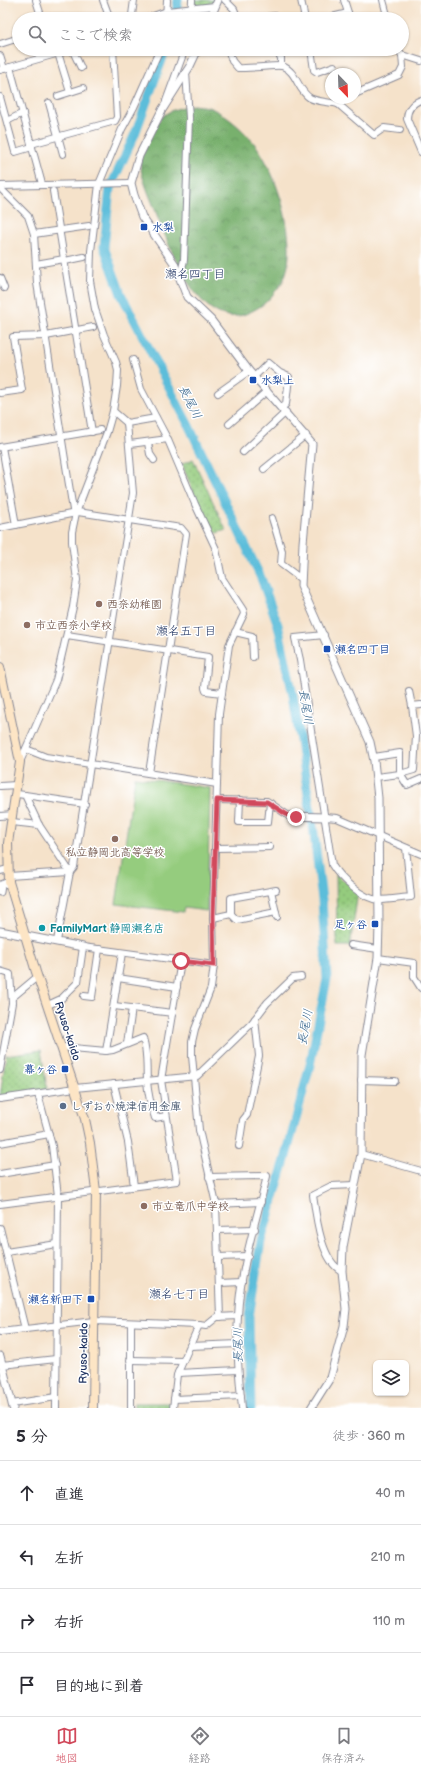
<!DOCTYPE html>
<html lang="ja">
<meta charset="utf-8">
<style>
:root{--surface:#fff;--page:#f7f7f7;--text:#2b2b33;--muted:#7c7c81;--line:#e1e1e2;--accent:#d1495b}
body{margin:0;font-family:"Balsamiq Sans","Klee One",sans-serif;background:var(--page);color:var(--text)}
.controls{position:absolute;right:12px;bottom:12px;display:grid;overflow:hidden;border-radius:6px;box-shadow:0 1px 3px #0004}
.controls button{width:36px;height:36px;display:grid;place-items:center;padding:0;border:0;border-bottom:1px solid var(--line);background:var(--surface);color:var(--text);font:20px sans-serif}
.compass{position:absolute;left:325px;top:68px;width:36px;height:36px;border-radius:50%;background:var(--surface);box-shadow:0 1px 3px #0004;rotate:157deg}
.stop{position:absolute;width:12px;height:12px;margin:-9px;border:3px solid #d1495b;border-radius:50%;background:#fff}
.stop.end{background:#d1495b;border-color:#fff;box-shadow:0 1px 4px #0008}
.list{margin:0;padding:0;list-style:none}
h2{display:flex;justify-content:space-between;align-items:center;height:52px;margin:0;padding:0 16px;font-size:17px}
h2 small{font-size:13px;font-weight:400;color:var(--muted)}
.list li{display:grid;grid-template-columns:26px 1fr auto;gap:12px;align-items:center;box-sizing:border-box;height:64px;padding:0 16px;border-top:1px solid var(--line)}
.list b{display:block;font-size:15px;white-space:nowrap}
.list em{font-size:13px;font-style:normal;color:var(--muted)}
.icon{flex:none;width:22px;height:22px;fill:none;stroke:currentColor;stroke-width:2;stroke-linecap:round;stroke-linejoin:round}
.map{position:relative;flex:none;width:421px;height:1408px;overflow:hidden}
.search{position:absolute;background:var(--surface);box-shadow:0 1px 3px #0004;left:12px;right:12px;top:12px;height:44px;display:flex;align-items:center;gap:10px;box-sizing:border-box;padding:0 14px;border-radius:22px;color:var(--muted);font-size:15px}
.sheet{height:308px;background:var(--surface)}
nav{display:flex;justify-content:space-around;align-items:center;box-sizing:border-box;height:56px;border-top:1px solid var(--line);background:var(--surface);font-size:11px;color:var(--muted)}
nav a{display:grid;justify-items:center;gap:2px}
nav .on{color:var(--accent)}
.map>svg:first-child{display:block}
</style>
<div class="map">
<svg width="421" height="1408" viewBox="0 0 421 1408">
<defs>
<pattern id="green-dots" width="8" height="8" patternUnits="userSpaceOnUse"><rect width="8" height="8" fill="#95cc7e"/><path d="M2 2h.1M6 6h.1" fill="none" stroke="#79a66a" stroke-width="1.8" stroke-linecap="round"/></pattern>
<pattern id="forest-crowns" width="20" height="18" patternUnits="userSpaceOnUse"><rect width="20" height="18" fill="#78b06d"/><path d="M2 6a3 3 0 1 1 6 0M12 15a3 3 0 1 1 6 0" fill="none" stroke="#62905d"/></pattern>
</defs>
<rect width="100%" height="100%" fill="#fff"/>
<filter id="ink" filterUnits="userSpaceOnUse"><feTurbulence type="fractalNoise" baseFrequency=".025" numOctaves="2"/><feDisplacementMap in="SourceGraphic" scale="8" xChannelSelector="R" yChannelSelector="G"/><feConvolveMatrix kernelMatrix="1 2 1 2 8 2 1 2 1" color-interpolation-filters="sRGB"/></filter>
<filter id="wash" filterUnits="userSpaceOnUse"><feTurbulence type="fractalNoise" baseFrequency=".012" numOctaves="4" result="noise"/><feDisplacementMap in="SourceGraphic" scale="16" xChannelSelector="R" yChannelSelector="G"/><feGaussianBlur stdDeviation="0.9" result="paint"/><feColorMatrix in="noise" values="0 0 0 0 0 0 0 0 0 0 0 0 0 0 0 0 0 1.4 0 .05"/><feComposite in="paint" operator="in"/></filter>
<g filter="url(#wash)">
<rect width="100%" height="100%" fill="#f5e2ca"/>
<g fill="url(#green-dots)" stroke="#587e6e">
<path d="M194,0H216C211,5 200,8 194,3Z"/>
<path d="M193,459L226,530L217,533L209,525L207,526L182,464Z"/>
<path d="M336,874L358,892L350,946H337Z"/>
<path d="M41,1050L47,1089L0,1097L6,1055Z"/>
<rect x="134" y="1403" width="36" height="5"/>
</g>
<path fill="url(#forest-crowns)" stroke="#4a7066" d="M193,105C199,106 208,106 213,109C229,117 246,132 257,147C278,176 299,244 284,279C282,284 277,289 274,293C268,302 259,308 250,312C201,337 170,248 157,215C152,201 141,178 140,163C140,157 157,121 162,117C170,109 183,107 193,105Z"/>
<path fill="#95cc7e" stroke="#587e6e" d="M135,777L210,788L207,911L184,908L183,912L116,904Z"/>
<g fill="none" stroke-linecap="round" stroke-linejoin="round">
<g stroke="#5cbdda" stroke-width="9">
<path d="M175,19L178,0"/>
<path d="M166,49L135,134L110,188L104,247L121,294L188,424L261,578L278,625L293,695L314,834L322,900L327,979L310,1065L285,1160L261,1241L249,1317L251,1408"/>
</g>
</g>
</g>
<g filter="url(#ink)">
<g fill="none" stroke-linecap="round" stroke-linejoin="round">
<defs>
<g id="minor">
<path d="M36,0L42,19"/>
<path d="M103,0L110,19"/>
<path d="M225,0L234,9L238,19"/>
<path d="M301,0L305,19"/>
<path d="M344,0L350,19"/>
<path d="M383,0L388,19"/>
<path d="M133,19L132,15L134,0"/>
<path d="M145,19L167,11L215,6"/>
<path d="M166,19L167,0"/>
<path d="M191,19L192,0"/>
<path d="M250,19L275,16V19"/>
<path d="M324,19L348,13"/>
<path d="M0,44L19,38"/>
<path d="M72,49L81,68"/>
<path d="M228,49L232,61L238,68C246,69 278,65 282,66C297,71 297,90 310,98C317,102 330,102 338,104L345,98"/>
<path d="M276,49L281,58V66"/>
<path d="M311,49L314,70L317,72L334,66"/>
<path d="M398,49L402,55L421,61"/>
<path d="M58,53L70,92"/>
<path d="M0,56L4,69"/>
<path d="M10,67L42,184"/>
<path d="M0,70L73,49"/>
<path d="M355,94L399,75L403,67L402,55"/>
<path d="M58,96L83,88"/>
<path d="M0,97L15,152L32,147"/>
<path d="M421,100C412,103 407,110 407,119L421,152"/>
<path d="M166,101L185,49"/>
<path d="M49,103L63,154"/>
<path d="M338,104L374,135L384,128L400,130"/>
<path d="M7,121L23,113"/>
<path d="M31,144L115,121L117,117L113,49"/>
<path d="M0,186L131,183"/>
<path d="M0,188L28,216L34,234L37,283L73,510L76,513"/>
<path d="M53,191L92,432"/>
<path d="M34,234L89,226"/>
<path d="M65,261L84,257"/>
<path d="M36,264L64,259"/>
<path d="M180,277L184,260L189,118L186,72"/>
<path d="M0,278L4,288"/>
<path d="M133,360L141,389L168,440L195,504L216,549L222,578L243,610L244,614L229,645L222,693"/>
<path d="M254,377L268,363L280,373L289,377L286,404L282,408"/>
<path d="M0,393L22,390L13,337L46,336L93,327"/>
<path d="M218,393L249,371"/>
<path d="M127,423L156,418"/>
<path d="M229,424L267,391"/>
<path d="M148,443L150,454L154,460"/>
<path d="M130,444L168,439"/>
<path d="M0,447L100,430"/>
<path d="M2,447L16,525"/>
<path d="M243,452L286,412"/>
<path d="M264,469L306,435"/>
<path d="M78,512L181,528L186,534L149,773"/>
<path d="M272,518L282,551L281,564L301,579"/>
<path d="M0,528L76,513"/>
<path d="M235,632L252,636L253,657"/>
<path d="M324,635L295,638L300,660L332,865C340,878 362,899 379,900C389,900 400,898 411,897L406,848"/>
<path d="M409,691L412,706"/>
<path d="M26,749L46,757L217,784L219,714L222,693L206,691L205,688L208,657L67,635"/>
<path d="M374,757L400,753V774L407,785L421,779"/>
<path d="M20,762L56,680L73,607L77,580L72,542V532L76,513L107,432L113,411L117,386L118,370L116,362L104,335L95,309L90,281L91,251L99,184L122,129L134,107L160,49"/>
<path d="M376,777L400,774L414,770L416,736L412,706L421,705"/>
<path d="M217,784L213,916L214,965L211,988L195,1029L192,1042V1056L199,1130L216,1204L220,1317"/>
<path d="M0,786L17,785"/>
<path d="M25,795L85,804"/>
<path d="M217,800L267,801L289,816"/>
<path d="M240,800L239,822H268L270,803"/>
<path d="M0,816L13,815"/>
<path d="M325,817L337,818L421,854"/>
<path d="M12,822L39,825"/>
<path d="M215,848L270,847"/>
<path d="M0,871L9,869"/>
<path d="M9,876L70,872L39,825L25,795L17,794"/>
<path d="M271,891L277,917"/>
<path d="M231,914L237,920L276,912"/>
<path d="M213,918L231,914V898L276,890"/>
<path d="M57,941L70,872L74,867L133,493L127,423L113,411"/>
<path d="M351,945L378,949"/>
<path d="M378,958L414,963V977L421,988"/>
<path d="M0,971L10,974L12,1003L0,1070"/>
<path d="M118,978L177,987"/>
<path d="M84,996L92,997L99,949"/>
<path d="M13,997L37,977"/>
<path d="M48,1005L61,999L78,982L83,947L214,965"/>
<path d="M114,1006L173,1013"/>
<path d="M127,1044L132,1008"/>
<path d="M62,1047L106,1051L122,953"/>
<path d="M106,1051L113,1050L143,1038C148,1055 146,1064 147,1081C148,1094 151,1106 155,1118L166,1116"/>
<path d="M361,1080L395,1081"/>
<path d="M114,1084L128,1142L134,1186"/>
<path d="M38,1094L52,1146L58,1196L56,1408"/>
<path d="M0,1099L75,1088L197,1076L251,1024L267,1003L293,978L301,977"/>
<path d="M0,1143L49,1134"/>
<path d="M239,1146L243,1120L247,1115L259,1056L255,1019"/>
<path d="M361,1154L421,1171"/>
<path d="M0,1174L55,1165"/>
<path d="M209,1177L267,1176C256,1222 240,1269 238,1316C236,1347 239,1378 242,1408"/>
<path d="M0,1204L177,1181L161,1080L181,961"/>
<path d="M216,1204L261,1202"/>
<path d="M0,1228L25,1329"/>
<path d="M217,1230L255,1229"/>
<path d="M6,1252L57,1244"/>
<path d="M218,1257L248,1256"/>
<path d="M342,1271C321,1261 316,1216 313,1195L331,1186L355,1185"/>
<path d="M219,1283L242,1282"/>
<path d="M0,1332L94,1321L199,1325"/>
<path d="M190,1346L238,1344"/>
<path d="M130,1360L183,1361"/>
<path d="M2,1365L56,1359"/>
<path d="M178,1373L238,1370"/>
<path d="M174,1399L241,1396"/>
<path d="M12,1404L56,1397"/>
<path d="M131,1408V1323"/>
<path d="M173,1408L177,1375L199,1325L206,1326L217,1317L238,1316"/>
</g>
<g id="tertiary">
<path d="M210,19L218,0"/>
<path d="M198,49L190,66L162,110L139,156L131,183L134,195L142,217L174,263L187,297L211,320L249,371L312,444L303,543L301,586L370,742L374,761L378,798L379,926L378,958L362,1055L361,1154L343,1247L342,1271L346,1309L344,1326L330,1378L311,1408"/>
<path d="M289,816L325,817"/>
<path d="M0,892L1,885L9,882"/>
<path d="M0,931L83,947"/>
<path d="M0,1356L13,1408"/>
</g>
<path id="secondary" d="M0,667L20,762L8,843L9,882L36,972L85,1119L90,1143L96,1191L93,1408"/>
</defs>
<use href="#minor" stroke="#888894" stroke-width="8"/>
<use href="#tertiary" stroke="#888894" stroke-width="9"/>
<use href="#secondary" stroke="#888894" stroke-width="10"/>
<use href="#minor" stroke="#fff" stroke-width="6"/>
<use href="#tertiary" stroke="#fff" stroke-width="7"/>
<use href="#secondary" stroke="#fde5c5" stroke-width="8"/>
</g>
</g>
<g fill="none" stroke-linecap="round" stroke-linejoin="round" filter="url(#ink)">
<path stroke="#d1495b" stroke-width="5" d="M181,961L214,965L213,916L217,800L267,802L289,816L296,817"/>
</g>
<g fill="#1a4fb4" stroke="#fff" stroke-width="1.5">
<rect x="140" y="223" width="8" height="8" rx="2"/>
<rect x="249" y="376" width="8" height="8" rx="2"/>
<rect x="323" y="645" width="8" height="8" rx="2"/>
<rect x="371" y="920" width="8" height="8" rx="2"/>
<rect x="61" y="1065" width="8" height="8" rx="2"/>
<rect x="87" y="1295" width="8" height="8" rx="2"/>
</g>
<g fill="#8d6e63" stroke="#fff" stroke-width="1.5">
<circle cx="99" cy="604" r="4"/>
<circle cx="27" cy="625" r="4"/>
<circle cx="115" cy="839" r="4"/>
<circle cx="144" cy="1206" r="4"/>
</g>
<circle fill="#0f9aa8" stroke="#fff" stroke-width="1.5" cx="42" cy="928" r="4"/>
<circle fill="#5c6f8a" stroke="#fff" stroke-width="1.5" cx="63" cy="1106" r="4"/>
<g text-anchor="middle" stroke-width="3" stroke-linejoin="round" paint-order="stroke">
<g font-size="11" font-weight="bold" fill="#164399" stroke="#fff" text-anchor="start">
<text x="152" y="231">水梨</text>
<text x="261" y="384">水梨上</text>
<text x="335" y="653">瀬名四丁目</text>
<text x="367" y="928" text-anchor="end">足ヶ谷</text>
<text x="57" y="1073" text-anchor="end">幕ヶ谷</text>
<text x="83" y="1303" text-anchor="end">瀬名新田下</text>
</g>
<g font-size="11" font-weight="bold" fill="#785e54" stroke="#fff" text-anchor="start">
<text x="107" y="608">西奈幼稚園</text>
<text x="35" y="629">市立西奈小学校</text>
<text x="115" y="856" text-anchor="middle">私立静岡北高等学校</text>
<text x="152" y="1210">市立竜爪中学校</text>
</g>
<g font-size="11" font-weight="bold" fill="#0d838f" stroke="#fff" text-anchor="start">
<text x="50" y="932">FamilyMart 静岡瀬名店</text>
</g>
<g font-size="11" fill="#1b2f5e" stroke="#fff">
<text transform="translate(68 1031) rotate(72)" y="4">Ryuso-kaido</text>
<text transform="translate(83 1353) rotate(-89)" y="4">Ryuso-kaido</text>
</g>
<g font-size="11" font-weight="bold" fill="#4e5e75" stroke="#fff" text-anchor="start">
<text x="71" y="1110">しずおか焼津信用金庫</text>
</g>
<g font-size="12" fill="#1b2f5e" stroke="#fff">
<text x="195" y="278">瀬名四丁目</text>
<text x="186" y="635">瀬名五丁目</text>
<text x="179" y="1298">瀬名七丁目</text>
</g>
<g font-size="12" font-style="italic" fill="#326189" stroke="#fff">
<text transform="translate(190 402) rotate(63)" y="4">長尾川</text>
<text transform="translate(306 707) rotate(81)" y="4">長尾川</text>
<text transform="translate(305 1027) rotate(-79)" y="4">長尾川</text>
<text transform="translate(238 1345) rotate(-91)" y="4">長尾川</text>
</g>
</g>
</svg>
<div class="controls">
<button><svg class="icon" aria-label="layers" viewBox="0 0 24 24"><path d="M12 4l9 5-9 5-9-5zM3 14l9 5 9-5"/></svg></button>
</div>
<svg class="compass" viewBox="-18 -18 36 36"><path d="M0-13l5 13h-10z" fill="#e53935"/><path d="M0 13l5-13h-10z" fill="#7c7c81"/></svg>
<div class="stop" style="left:181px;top:961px"></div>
<div class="stop end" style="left:296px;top:817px"></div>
<div class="search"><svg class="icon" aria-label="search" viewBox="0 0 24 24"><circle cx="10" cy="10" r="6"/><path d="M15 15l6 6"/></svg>ここで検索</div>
</div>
<section class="sheet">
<h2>5 分<small>徒歩 · 360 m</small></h2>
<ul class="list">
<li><svg class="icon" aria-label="ahead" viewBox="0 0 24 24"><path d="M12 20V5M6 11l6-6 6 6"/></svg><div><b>直進</b></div><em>40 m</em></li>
<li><svg class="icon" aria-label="left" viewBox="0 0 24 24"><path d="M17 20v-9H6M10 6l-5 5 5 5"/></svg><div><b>左折</b></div><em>210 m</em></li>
<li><svg class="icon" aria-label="right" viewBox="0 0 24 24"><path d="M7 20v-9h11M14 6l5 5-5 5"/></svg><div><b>右折</b></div><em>110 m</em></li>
<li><svg class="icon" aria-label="arrive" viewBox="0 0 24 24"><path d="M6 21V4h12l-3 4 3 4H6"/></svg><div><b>目的地に到着</b></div></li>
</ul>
</section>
<nav>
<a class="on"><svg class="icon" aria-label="map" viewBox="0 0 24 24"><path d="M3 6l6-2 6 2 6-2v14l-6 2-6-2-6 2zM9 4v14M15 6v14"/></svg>地図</a>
<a><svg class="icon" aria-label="directions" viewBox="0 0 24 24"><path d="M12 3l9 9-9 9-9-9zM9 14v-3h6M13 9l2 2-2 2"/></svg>経路</a>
<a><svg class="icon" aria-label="saved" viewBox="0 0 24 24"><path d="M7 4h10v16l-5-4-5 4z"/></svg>保存済み</a>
</nav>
